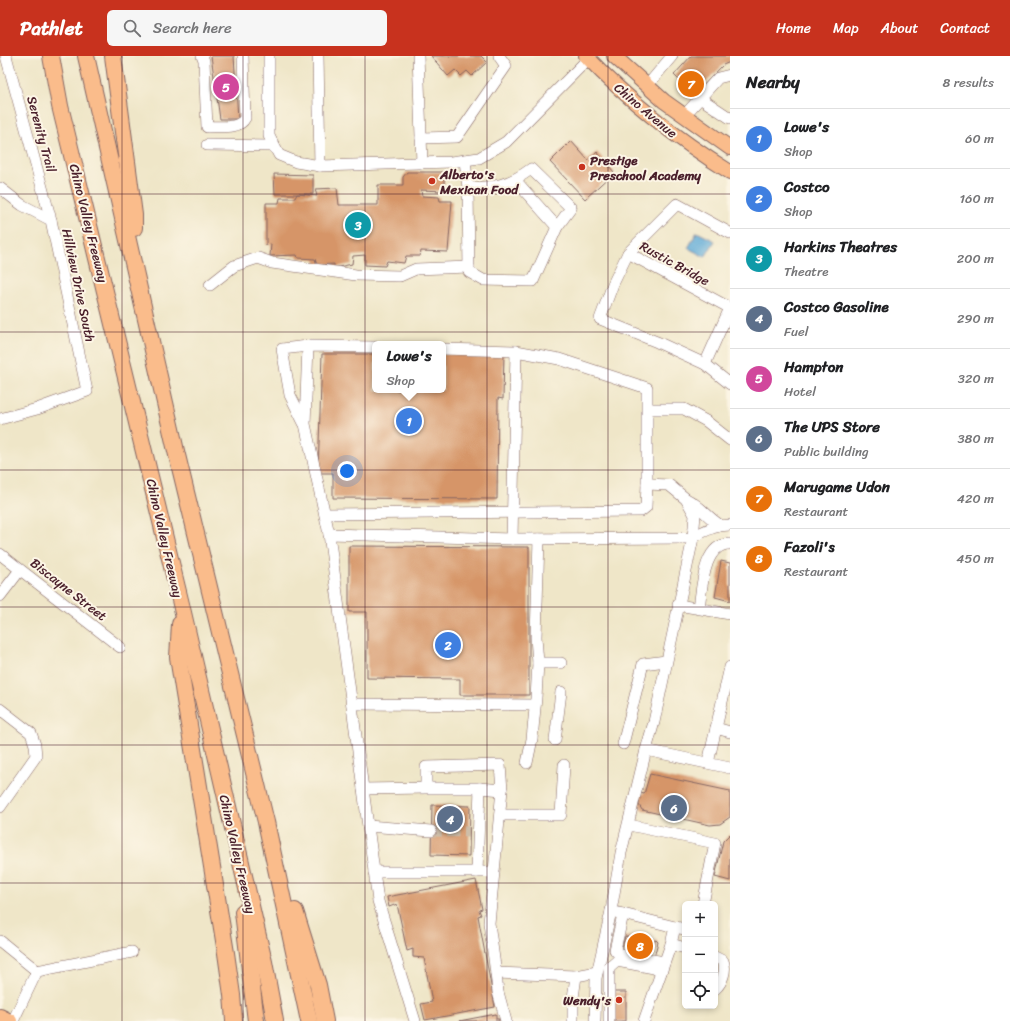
<!DOCTYPE html>
<meta charset="utf-8">
<style>
:root{--surface:#fff;--page:#f6f6f6;--text:#202124;--muted:#757577;--line:#e0e0e0;--accent:#c8321e}
body{margin:0;font-family:Sriracha,sans-serif;background:var(--page);color:var(--text)}
.controls{position:absolute;right:12px;bottom:12px;display:grid;overflow:hidden;border-radius:6px;box-shadow:0 2px 6px #0003}
.controls button{width:36px;height:36px;display:grid;place-items:center;padding:0;border:0;border-bottom:1px solid var(--line);background:var(--surface);color:var(--text);font:20px sans-serif}
.you{position:absolute;left:347px;top:415px;width:14px;height:14px;margin:-10px;border:3px solid #fff;border-radius:50%;background:#1a73e8;box-shadow:0 0 0 6px #1a73e833}
.badge{display:grid;place-items:center;width:26px;height:26px;border-radius:50%;background:var(--accent);color:#fff;font-size:13px;font-weight:700}
.pin{position:absolute;translate:-50% -50%;border:2px solid #fff;box-shadow:0 1px 4px #0006}
.popup{position:absolute;left:372px;top:285px;width:74px;height:52px;box-sizing:border-box;display:grid;place-content:center;border-radius:6px;background:var(--surface);filter:drop-shadow(0 1px 3px #0005);font-size:13px;white-space:nowrap;color:var(--muted)}
.popup b{font-size:15px;color:var(--text)}
.popup::after{content:'';position:absolute;left:50%;top:100%;margin-left:-8px;border:8px solid transparent;border-top-color:var(--surface)}
.list{margin:0;padding:0;list-style:none}
h2{display:flex;justify-content:space-between;align-items:center;height:52px;margin:0;padding:0 16px;font-size:17px}
h2 small{font-size:13px;font-weight:400;color:var(--muted)}
.list li{display:grid;grid-template-columns:26px 1fr auto;gap:12px;align-items:center;box-sizing:border-box;height:60px;padding:0 16px;border-top:1px solid var(--line)}
.list b{display:block;font-size:15px;white-space:nowrap}
.list p{margin:0;font-size:13px;white-space:nowrap;color:var(--muted)}
.list em{font-size:13px;font-style:normal;color:var(--muted)}
.icon{flex:none;width:22px;height:22px;fill:none;stroke:currentColor;stroke-width:2;stroke-linecap:round;stroke-linejoin:round}
.map{position:relative;flex:none;width:730px;height:965px;overflow:hidden}
header{display:flex;align-items:center;gap:24px;box-sizing:border-box;height:56px;padding:0 20px;background:var(--accent);color:#fff}
header strong{font-size:19px}
nav{display:flex;gap:22px;margin-inline-start:auto;font-size:14px}
.search{width:280px;height:36px;background:var(--page);display:flex;align-items:center;gap:10px;box-sizing:border-box;padding:0 14px;border-radius:6px;color:var(--muted);font-size:15px}
main{display:flex}
aside{flex:1;background:var(--surface)}
.map>svg:first-child{display:block}
</style>
<header>
<strong>Pathlet</strong>
<div class="search"><svg class="icon" aria-label="search" viewBox="0 0 24 24"><circle cx="10" cy="10" r="6"/><path d="M15 15l6 6"/></svg>Search here</div>
<nav><a>Home</a><a>Map</a><a>About</a><a>Contact</a></nav>
</header>
<main>
<div class="map">
<svg width="730" height="965" viewBox="0 0 730 965">
<rect width="100%" height="100%" fill="#fcf5e5"/>
<filter id="ink" filterUnits="userSpaceOnUse"><feTurbulence type="fractalNoise" baseFrequency=".025" numOctaves="2"/><feDisplacementMap in="SourceGraphic" scale="8" xChannelSelector="R" yChannelSelector="G"/><feConvolveMatrix kernelMatrix="1 2 1 2 8 2 1 2 1" color-interpolation-filters="sRGB"/></filter>
<filter id="wash" filterUnits="userSpaceOnUse"><feTurbulence type="fractalNoise" baseFrequency=".012" numOctaves="4" result="noise"/><feDisplacementMap in="SourceGraphic" scale="16" xChannelSelector="R" yChannelSelector="G"/><feGaussianBlur stdDeviation="0.9" result="paint"/><feColorMatrix in="noise" values="0 0 0 0 0 0 0 0 0 0 0 0 0 0 0 0 0 1.4 0 .05"/><feComposite in="paint" operator="in"/></filter>
<g filter="url(#wash)">
<rect width="100%" height="100%" fill="#efe6c8"/>
<path fill="#5eaad7" stroke="#546481" d="M697,176L715,185L705,201L688,192Z"/>
<g id="blocks">
<g fill="#d69567">
<path d="M211,0H234L238,63H220Z"/>
<path d="M431,0H481L487,6L472,20L467,15L461,20L455,14L448,20Z"/>
<path d="M691,0H730V6L723,9L694,39L674,19Z"/>
<path d="M571,85L588,104L597,96L614,116L585,143L550,106Z"/>
<path d="M407,116H444V135L421,134L422,140L439,141L440,145H452L448,196L421,195L420,200H406L404,207L387,205L385,210L365,209V199L353,200L352,208L334,212V208L317,209L315,203L298,202L297,199L270,200L271,188L266,189V147H279L280,142H295L297,138L317,140L315,133L337,132L339,149H378V129H403V121Z"/>
<path d="M274,118L313,119V138H275Z"/>
<path d="M504,297L503,343L498,342L497,443L333,442V417H318L322,298H375V334H443V298Z"/>
<path d="M349,490L529,491V639H460V623L367,622V556H349Z"/>
<path d="M721,505L730,507V545L715,541Z"/>
<path d="M650,718L730,735V761L720,768L710,769L642,754L639,749L640,737L644,738Z"/>
<path d="M432,749L470,750L469,800L431,799Z"/>
<path d="M730,778V825L715,821L723,785Z"/>
<path d="M476,824L482,853L479,854L481,859L478,860L495,951L425,964L421,948L432,946L424,902L413,901V893L407,895L397,848L389,851L387,841Z"/>
<path d="M625,880L642,882L643,884L653,886L656,884L658,886L654,901L621,895Z"/>
<path d="M612,936H626V965H613Z"/>
<path d="M496,958V963H499V965H459Z"/>
</g>
</g>
</g>
<g filter="url(#ink)">
<use href="#blocks" fill-opacity="0" stroke="#846562" stroke-width="1"/>
<g fill="none" stroke-linecap="round" stroke-linejoin="round">
<path stroke="#cebea9" stroke-width="11" stroke-dasharray="11 5.5" stroke-linecap="butt" d="M431,775L469,776"/>
<defs>
<g id="minor">
<path d="M6,0L51,164"/>
<path d="M202,0L204,5L207,71C219,70 239,74 245,62L243,0"/>
<path d="M269,0V80L279,99L296,106L320,110L451,106L479,102L506,86L591,0"/>
<path d="M318,0L320,110"/>
<path d="M418,0L422,107"/>
<path d="M647,30L672,0"/>
<path d="M700,42L730,62"/>
<path d="M684,60L718,22L730,19"/>
<path d="M421,82L457,81L506,10L499,0"/>
<path d="M207,89L274,90"/>
<path d="M465,104L468,132C495,131 508,130 531,113L571,152L557,171L533,225L483,224L469,216L468,132"/>
<path d="M515,124L557,171"/>
<path d="M0,132L22,149L51,164L87,335L37,353L0,363"/>
<path d="M730,177L677,148L628,197L613,228L600,263L657,286L705,308L730,328"/>
<path d="M628,197L730,252"/>
<path d="M210,229L234,210L258,202L272,207L356,219L400,220L416,213L469,211"/>
<path d="M308,290L305,368L329,478L378,845L415,965"/>
<path d="M443,293L516,295"/>
<path d="M705,308L730,252"/>
<path d="M648,353H684L706,365L730,384"/>
<path d="M304,367L290,339L282,293L308,290L375,291"/>
<path d="M686,443C700,449 707,461 720,469"/>
<path d="M325,458L641,455L646,451L647,428"/>
<path d="M329,478L512,483L693,482C704,474 716,469 730,469"/>
<path d="M512,483L516,295L559,303L647,332V428L669,429L686,443L695,459L693,482L654,666L646,694L621,797L611,855L596,922L595,965"/>
<path d="M0,498L120,591"/>
<path d="M0,540L20,514"/>
<path d="M678,549L730,558"/>
<path d="M699,552C702,533 703,487 730,488"/>
<path d="M538,607H561"/>
<path d="M352,648L535,649"/>
<path d="M0,653L31,677L35,689L36,700L0,751"/>
<path d="M716,672L730,676"/>
<path d="M555,684L561,636"/>
<path d="M623,688L643,608L666,605"/>
<path d="M646,694L730,712"/>
<path d="M527,707L532,683L536,642L538,607L536,581L539,483"/>
<path d="M708,707L730,611"/>
<path d="M363,733L426,732V711L500,709L502,734L480,732H426"/>
<path d="M502,734L489,867L496,917L576,920L597,916"/>
<path d="M500,759H561L564,709"/>
<path d="M629,769L715,787L703,848"/>
<path d="M368,770L431,775"/>
<path d="M374,816H493"/>
<path d="M477,816L480,732"/>
<path d="M611,855L675,871L671,888L644,965"/>
<path d="M623,858L615,894L619,898L664,906"/>
<path d="M675,871L685,873"/>
<path d="M0,885L37,915"/>
<path d="M671,888L685,892"/>
<path d="M715,901L723,905C727,914 722,927 715,933"/>
<path d="M37,915L132,896"/>
<path d="M496,917L498,936L506,965"/>
<path d="M13,965L37,915"/>
<path d="M573,965V942L576,920"/>
<path d="M609,965V912L617,905L654,912L661,916"/>
</g>
<g id="major">
<path d="M586,0C629,45 677,83 730,116"/>
<path d="M614,0L664,45L730,92"/>
<path d="M0,960L10,965"/>
</g>
<g id="highway">
<path d="M51,0L60,50L181,548L264,906L275,965"/>
<path d="M86,0L176,395L266,766L309,965"/>
<path d="M113,0L134,159V172"/>
<path d="M180,568L178,601L226,897L232,939L234,965"/>
<path d="M295,855L318,929L325,965"/>
<path d="M243,856L256,965"/>
</g>
</defs>
<use href="#minor" stroke="#846562" stroke-width="12"/>
<use href="#major" stroke="#846562" stroke-width="16"/>
<use href="#highway" stroke="#846562" stroke-width="18"/>
<use href="#minor" stroke="#fff" stroke-width="11"/>
<use href="#major" stroke="#fabc8b" stroke-width="14"/>
<use href="#highway" stroke="#fabc8b" stroke-width="16"/>
</g>
</g>
<path fill="none" stroke="#4a1f2b" stroke-width="1" stroke-opacity="0.55" d="M122,0V965M243,0V965M365,0V965M487,0V965M608,0V965M0,138H730M0,276H730M0,414H730M0,551H730M0,689H730M0,827H730"/>
<g fill="#c8321e" stroke="#fcf5e5" stroke-width="1.5">
<circle cx="582" cy="111" r="4"/>
<circle cx="432" cy="125" r="4"/>
<circle cx="619" cy="944" r="4"/>
</g>
<g text-anchor="middle" stroke-width="4" stroke-linejoin="round" paint-order="stroke">
<g font-size="13" fill="#4a1f2b" stroke="#fcf5e5">
<text transform="translate(646 54) rotate(40)" y="5">Chino Avenue</text>
<text transform="translate(42 78) rotate(75)" y="5">Serenity Trail</text>
<text transform="translate(89 167) rotate(76)" y="5">Chino Valley Freeway</text>
<text transform="translate(675 207) rotate(29)" y="5">Rustic Bridge</text>
<text transform="translate(79 229) rotate(78)" y="5">Hillview Drive South</text>
<text transform="translate(165 482) rotate(77)" y="5">Chino Valley Freeway</text>
<text transform="translate(69 533) rotate(38)" y="5">Biscayne Street</text>
<text transform="translate(238 798) rotate(77)" y="5">Chino Valley Freeway</text>
</g>
<g font-size="13" font-weight="bold" fill="#4a1f2b" stroke="#fcf5e5" text-anchor="start">
<text x="590" y="109">Prestige<tspan x="590" dy="15">Preschool Academy</tspan></text>
<text x="440" y="123">Alberto's<tspan x="440" dy="15">Mexican Food</tspan></text>
<text x="611" y="949" text-anchor="end">Wendy's</text>
</g>
</g>
</svg>
<div class="controls">
<button>+</button>
<button>−</button>
<button><svg class="icon" aria-label="locate" viewBox="0 0 24 24"><circle cx="12" cy="12" r="6"/><path d="M12 2v4M12 18v4M2 12h4M18 12h4"/></svg></button>
</div>
<div class="you"></div>
<div class="pin badge" style="left:409px;top:365px;background:#3f7fe0">1</div>
<div class="popup"><b>Lowe's</b>Shop</div>
<div class="pin badge" style="left:448px;top:589px;background:#3f7fe0">2</div>
<div class="pin badge" style="left:358px;top:169px;background:#0f9aa8">3</div>
<div class="pin badge" style="left:450px;top:763px;background:#5c6f8a">4</div>
<div class="pin badge" style="left:226px;top:31px;background:#d1479c">5</div>
<div class="pin badge" style="left:674px;top:752px;background:#5c6f8a">6</div>
<div class="pin badge" style="left:691px;top:28px;background:#e8710a">7</div>
<div class="pin badge" style="left:640px;top:890px;background:#e8710a">8</div>
</div>
<aside>
<h2>Nearby<small>8 results</small></h2>
<ul class="list">
<li><span class="badge" style="background:#3f7fe0">1</span><div><b>Lowe's</b><p>Shop</p></div><em>60 m</em></li>
<li><span class="badge" style="background:#3f7fe0">2</span><div><b>Costco</b><p>Shop</p></div><em>160 m</em></li>
<li><span class="badge" style="background:#0f9aa8">3</span><div><b>Harkins Theatres</b><p>Theatre</p></div><em>200 m</em></li>
<li><span class="badge" style="background:#5c6f8a">4</span><div><b>Costco Gasoline</b><p>Fuel</p></div><em>290 m</em></li>
<li><span class="badge" style="background:#d1479c">5</span><div><b>Hampton</b><p>Hotel</p></div><em>320 m</em></li>
<li><span class="badge" style="background:#5c6f8a">6</span><div><b>The UPS Store</b><p>Public building</p></div><em>380 m</em></li>
<li><span class="badge" style="background:#e8710a">7</span><div><b>Marugame Udon</b><p>Restaurant</p></div><em>420 m</em></li>
<li><span class="badge" style="background:#e8710a">8</span><div><b>Fazoli's</b><p>Restaurant</p></div><em>450 m</em></li>
</ul>
</aside>
</main>
